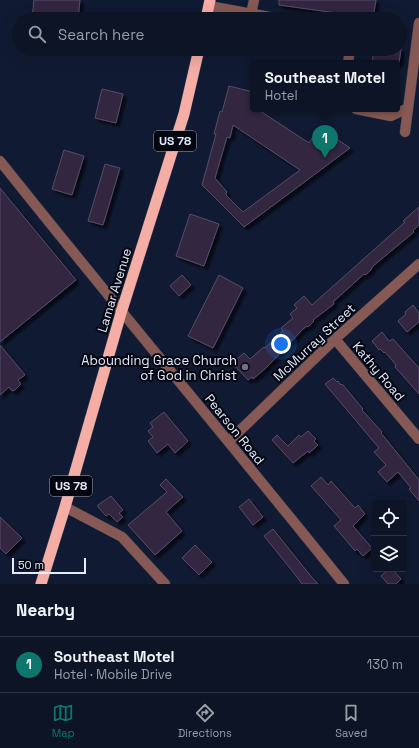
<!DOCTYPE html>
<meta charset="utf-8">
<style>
:root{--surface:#0c1426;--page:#1a2132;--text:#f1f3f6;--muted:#9a9ea7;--line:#2c3343;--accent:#0f766e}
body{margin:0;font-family:"Space Grotesk",sans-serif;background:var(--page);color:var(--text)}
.controls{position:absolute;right:12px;bottom:12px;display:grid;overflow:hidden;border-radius:4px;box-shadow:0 4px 16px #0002}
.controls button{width:36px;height:36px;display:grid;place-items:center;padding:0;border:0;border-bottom:1px solid var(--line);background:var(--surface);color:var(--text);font:20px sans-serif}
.scale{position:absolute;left:12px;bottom:10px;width:74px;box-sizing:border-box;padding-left:4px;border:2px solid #e3eafc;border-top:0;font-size:11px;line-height:14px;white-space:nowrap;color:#e3eafc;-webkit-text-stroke:3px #03060f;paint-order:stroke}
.you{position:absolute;left:281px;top:344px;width:14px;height:14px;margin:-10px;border:3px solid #fff;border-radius:50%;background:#1a73e8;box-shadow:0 0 0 6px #1a73e833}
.badge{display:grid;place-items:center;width:26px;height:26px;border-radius:50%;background:var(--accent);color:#fff;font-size:13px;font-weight:700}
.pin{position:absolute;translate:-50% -33px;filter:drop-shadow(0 1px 2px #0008)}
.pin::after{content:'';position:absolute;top:21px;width:14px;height:12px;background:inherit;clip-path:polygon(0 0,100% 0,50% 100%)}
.popup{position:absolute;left:250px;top:60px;width:150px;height:52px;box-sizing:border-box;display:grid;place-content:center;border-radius:4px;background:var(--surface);filter:drop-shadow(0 1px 3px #0005);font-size:13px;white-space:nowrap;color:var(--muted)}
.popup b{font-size:15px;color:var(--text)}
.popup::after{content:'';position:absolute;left:50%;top:100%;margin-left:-8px;border:8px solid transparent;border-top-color:var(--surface)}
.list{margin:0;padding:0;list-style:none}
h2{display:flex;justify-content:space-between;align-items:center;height:52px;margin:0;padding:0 16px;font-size:17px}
h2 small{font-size:13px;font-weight:400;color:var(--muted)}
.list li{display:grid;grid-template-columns:26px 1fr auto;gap:12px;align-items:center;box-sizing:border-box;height:56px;padding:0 16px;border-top:1px solid var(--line)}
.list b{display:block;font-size:15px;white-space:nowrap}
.list p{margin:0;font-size:13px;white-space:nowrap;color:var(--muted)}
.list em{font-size:13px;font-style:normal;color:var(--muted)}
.icon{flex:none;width:22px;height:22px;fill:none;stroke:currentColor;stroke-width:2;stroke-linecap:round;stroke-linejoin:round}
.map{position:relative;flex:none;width:419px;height:584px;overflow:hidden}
.search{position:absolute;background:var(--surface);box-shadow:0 4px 16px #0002;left:12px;right:12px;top:12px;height:44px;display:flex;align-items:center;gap:10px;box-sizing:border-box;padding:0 14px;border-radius:22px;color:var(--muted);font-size:15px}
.sheet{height:108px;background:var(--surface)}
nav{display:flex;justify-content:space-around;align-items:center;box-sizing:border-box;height:56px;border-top:1px solid var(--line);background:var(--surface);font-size:11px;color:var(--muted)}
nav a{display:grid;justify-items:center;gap:2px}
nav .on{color:var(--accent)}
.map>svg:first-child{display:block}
</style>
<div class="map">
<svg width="419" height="584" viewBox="0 0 419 584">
<defs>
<filter id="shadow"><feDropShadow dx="3.5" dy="3.5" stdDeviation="1" flood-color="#0009"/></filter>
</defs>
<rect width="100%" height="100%" fill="#101a32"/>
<g fill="#322641" stroke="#584c69" fill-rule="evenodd" filter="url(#shadow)">
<path d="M34,0H80L78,19H32Z"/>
<path d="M279,0H376L373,18L279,5Z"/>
<path d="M374,49H401L399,63H372Z"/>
<path d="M229,86L253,92V109H257L309,143L319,127L350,148L244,227L202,185L216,134H214L220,111L222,112ZM233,125L300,170L243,212L226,195V193L227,192L215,178L227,137L230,138Z"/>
<path d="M102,89L123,94L116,123L95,118Z"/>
<path d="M64,150L84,156L72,195L52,189Z"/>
<path d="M105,164L120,168L103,225L88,221Z"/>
<path d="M0,188L76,280L0,342Z"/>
<path d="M419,207V225L413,231L414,232L385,256L372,267L371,270L365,275L364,274L333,302L334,304L313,320L314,321L308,327L307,326L303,329L266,368L253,379L252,377L248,380L232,363L244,353L250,359L264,347L265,348L283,331L281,328L293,318L290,314L297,308L294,305L304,296L312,305L405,222L403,221Z"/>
<path d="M190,214L219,224L204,266L176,256Z"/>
<path d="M182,275L191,285L179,296L170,286Z"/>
<path d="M219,275L243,288L213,348L188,336Z"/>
<path d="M413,305L419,313V322L407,332L398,321L406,314L405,312Z"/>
<path d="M382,332L389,341L393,339L419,368V394L395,367L396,365L385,352L384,353L380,349L379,350L372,341Z"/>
<path d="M0,345L25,375L18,380L21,384L15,390L12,391L9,387L0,395Z"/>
<path d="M333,378L337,382L338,381L341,385L342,384L349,392L363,409L362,410L382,432L381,433L419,480V501L409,489L411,488L398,472L387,482L378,472L386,465L374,452L379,448L325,384Z"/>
<path d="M164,412L188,441L175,453L168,444L157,453L148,441L153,437L148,431L153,427L150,423Z"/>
<path d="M308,431L316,439L314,441L318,445L309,453L308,451L293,463L272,440L277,435L288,446L299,435L301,437Z"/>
<path d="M321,477L328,485L331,481L355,508L358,505L365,514L353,526L372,548L363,556L357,549L355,551L334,526L341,520L311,486Z"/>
<path d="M166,479L183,497L166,512L182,531L155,555L128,525L167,492L160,485Z"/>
<path d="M111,496L123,510L119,513L123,517L117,522L109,514L106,516L98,507V505Z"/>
<path d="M249,499L263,517L253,525L239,507Z"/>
<path d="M0,517L22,538L6,554L0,548Z"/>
<path d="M273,529L310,575L318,584H302L297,577L264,536Z"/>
<path d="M195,545L212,562L199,575L182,558Z"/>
<path d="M389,569H392L401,579L396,584H388L381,576Z"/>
</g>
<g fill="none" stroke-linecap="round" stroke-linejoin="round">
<defs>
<g id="minor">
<path d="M209,6L281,19"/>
<path d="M251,14L254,0"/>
<path d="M348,63L350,49"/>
<path d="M356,109L391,116L408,108"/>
<path d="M405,132L419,23"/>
<path d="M0,161C113,303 230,442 344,584"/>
<path d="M335,339L419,439"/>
<path d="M229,441L335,339L419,264"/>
<path d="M65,507L122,537L165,584"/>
</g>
<g id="trunk">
<path d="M206,19L210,0"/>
<path d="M41,584L65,507L121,313L184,114L199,49"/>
</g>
</defs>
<use href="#minor" stroke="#2e374e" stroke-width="11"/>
<use href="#trunk" stroke="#2e374e" stroke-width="12"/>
<use href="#minor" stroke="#865954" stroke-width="10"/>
<use href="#trunk" stroke="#f4aea6" stroke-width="11"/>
</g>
<circle fill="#6b7280" stroke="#03060f" stroke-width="1.5" cx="245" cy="367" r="4"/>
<g text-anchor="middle" stroke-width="4" stroke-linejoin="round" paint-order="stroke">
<g fill="#03060f" stroke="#a0a6b5" stroke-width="1">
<rect x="154" y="131" width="42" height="20" rx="3"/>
<rect x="50" y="476" width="42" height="20" rx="3"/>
</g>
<g font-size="12" font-weight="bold" fill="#e3eafc">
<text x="175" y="145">US 78</text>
<text x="71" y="490">US 78</text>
</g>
<g font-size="13" fill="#e3eafc" stroke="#03060f">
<text transform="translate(114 290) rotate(-73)" y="5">Lamar Avenue</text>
<text transform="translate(314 342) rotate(-43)" y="5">McMurray Street</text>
<text transform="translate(379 371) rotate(50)" y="5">Kathy Road</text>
<text transform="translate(235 429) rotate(51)" y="5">Pearson Road</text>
</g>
<g font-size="13" fill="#e3eafc" stroke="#03060f" text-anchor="end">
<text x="237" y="365">Abounding Grace Church<tspan x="237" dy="15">of God in Christ</tspan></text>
</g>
</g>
</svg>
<div class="controls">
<button><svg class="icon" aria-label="locate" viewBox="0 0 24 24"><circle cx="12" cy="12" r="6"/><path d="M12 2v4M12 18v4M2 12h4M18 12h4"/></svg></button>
<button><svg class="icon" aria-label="layers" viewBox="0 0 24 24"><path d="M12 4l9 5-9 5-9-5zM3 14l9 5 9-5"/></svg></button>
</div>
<div class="scale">50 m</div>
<div class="you"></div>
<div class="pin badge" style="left:325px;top:158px">1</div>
<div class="popup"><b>Southeast Motel</b>Hotel</div>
<div class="search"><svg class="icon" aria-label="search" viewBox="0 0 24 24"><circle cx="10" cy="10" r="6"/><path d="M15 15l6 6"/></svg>Search here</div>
</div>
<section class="sheet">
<h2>Nearby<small></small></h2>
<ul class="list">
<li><span class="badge">1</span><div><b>Southeast Motel</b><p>Hotel · Mobile Drive</p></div><em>130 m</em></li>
</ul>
</section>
<nav>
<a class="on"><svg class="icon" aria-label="map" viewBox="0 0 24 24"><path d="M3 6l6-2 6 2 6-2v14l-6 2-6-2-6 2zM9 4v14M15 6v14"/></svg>Map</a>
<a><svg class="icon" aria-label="directions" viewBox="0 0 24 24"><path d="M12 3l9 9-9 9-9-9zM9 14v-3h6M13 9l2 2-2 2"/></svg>Directions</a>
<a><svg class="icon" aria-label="saved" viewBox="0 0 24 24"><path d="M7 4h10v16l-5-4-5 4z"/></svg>Saved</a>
</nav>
